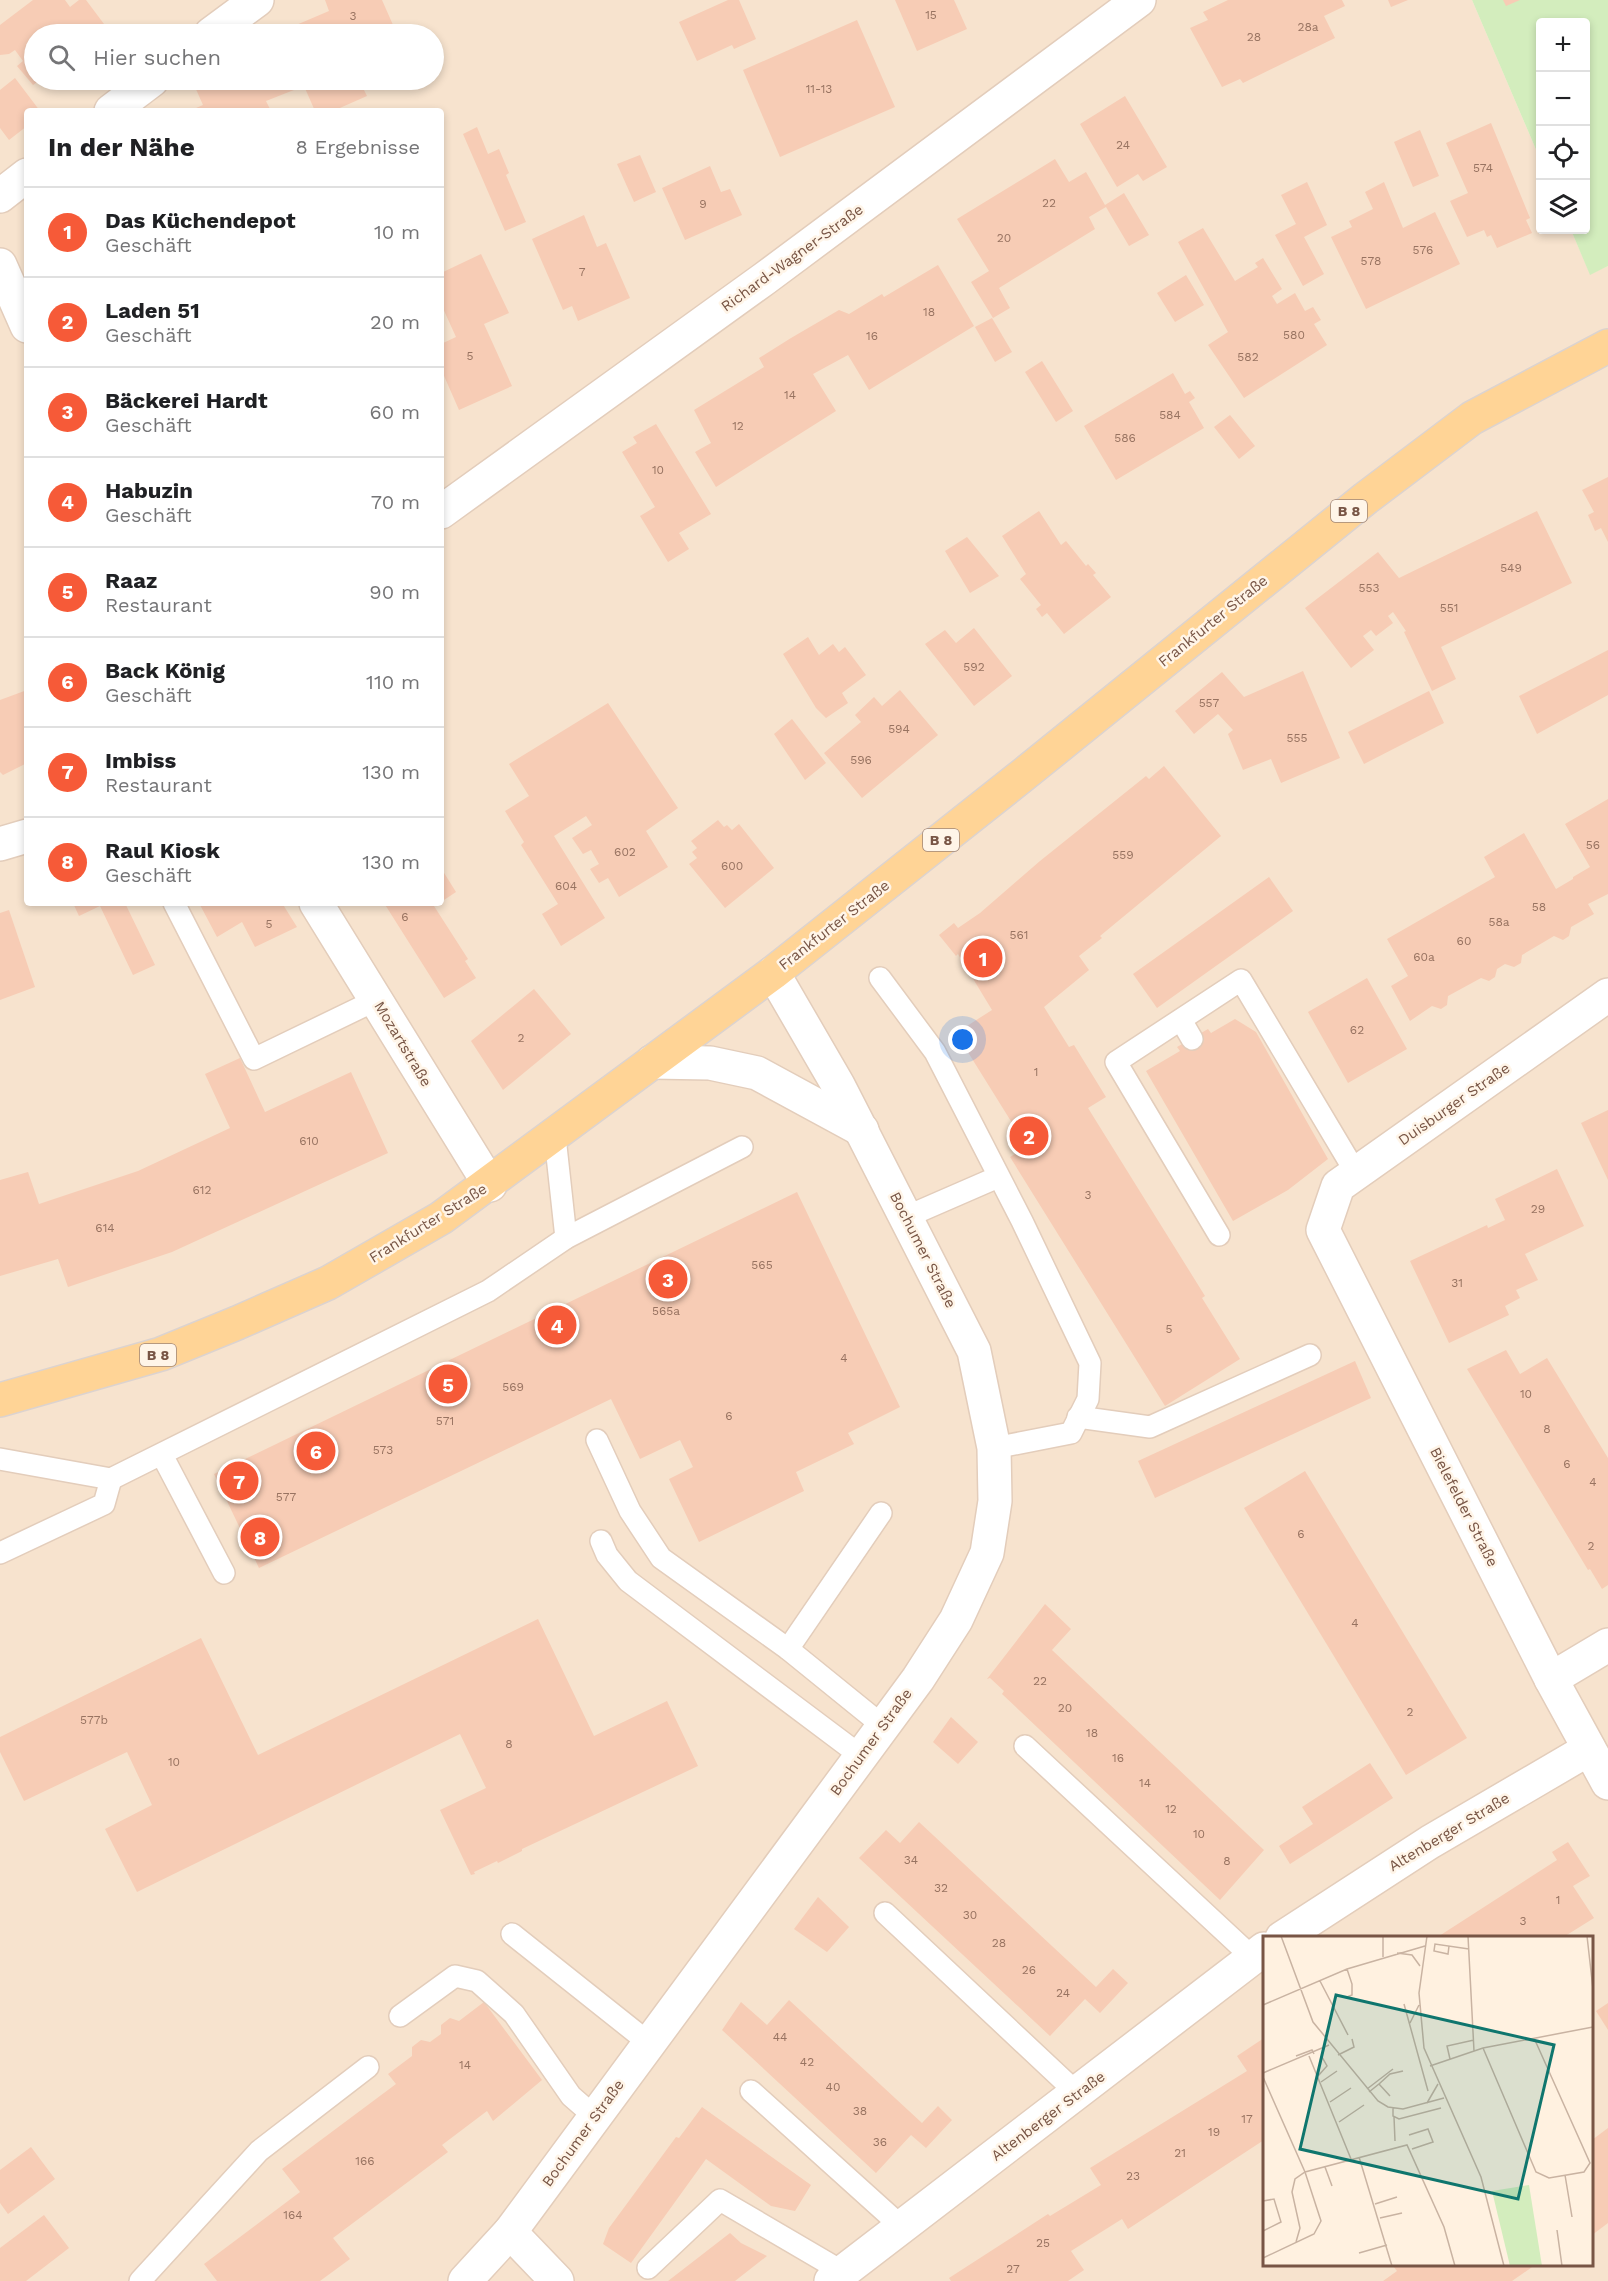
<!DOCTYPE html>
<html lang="de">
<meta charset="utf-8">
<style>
:root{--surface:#fff;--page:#f6f6f6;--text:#202124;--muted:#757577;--line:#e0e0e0;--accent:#f65a38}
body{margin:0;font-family:"Work Sans",sans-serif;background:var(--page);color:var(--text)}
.controls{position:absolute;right:18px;top:18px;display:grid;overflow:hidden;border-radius:6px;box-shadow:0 3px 9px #0003}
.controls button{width:54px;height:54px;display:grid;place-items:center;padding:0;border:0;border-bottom:2px solid var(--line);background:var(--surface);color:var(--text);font:30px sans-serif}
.you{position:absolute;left:963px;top:1040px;width:21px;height:21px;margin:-15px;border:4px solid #fff;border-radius:50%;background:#1a73e8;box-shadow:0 0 0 9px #1a73e833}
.badge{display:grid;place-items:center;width:39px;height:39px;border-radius:50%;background:var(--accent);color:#fff;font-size:20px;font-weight:700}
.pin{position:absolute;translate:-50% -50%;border:3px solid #fff;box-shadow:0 2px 6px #0006}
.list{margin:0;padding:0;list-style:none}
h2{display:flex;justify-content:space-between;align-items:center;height:78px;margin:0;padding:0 24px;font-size:26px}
h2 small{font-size:20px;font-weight:400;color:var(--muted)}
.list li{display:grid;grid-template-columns:39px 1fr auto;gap:18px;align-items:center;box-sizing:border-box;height:90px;padding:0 24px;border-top:2px solid var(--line)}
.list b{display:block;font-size:22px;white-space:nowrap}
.list p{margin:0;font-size:20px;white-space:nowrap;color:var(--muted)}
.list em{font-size:20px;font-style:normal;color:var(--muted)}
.icon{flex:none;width:33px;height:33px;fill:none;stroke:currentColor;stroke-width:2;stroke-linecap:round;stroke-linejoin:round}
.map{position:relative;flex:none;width:1608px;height:2281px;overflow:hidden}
.search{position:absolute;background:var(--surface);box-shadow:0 3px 9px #0003;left:24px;top:24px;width:420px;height:66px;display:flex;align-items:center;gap:15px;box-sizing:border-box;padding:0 21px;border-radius:33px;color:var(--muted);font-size:22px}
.panel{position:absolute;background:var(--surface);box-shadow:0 3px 9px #0003;left:24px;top:108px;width:420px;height:798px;border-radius:6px}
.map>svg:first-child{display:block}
</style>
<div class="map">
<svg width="1608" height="2281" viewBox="0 0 1608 2281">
<rect width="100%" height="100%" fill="#fff1e0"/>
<path fill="#f7e3ce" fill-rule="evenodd" d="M0,0H1472L1540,159V230H1571L1590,274L1608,266V2281H0ZM34,34H434V80H34ZM27,111H441V903H27ZM1264,1938H1592V2264H1264Z"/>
<path fill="#d3edbd" d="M1472,0H1608V266L1590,275L1571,230H1586V22H1540V159Z"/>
<g fill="#f7ccb5">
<path d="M33,0H65L70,7L79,0H86L107,28L98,34H34V80H40L33,85L17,66L23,61L15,50L9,54L0,55V25Z"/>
<path d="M325,0H382L397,34H275L329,11Z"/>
<path d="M728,0H739L756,39L734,49L732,45L697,61L679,22Z"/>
<path d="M895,0H954L967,29L917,51Z"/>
<path d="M1228,0H1342L1345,6L1324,16L1335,38L1243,83L1240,79L1222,87L1190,28L1208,20L1203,12Z"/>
<path d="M1388,0H1408L1391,7Z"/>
<path d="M1503,0H1520L1506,6Z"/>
<path d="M857,20L895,107L780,157L743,70Z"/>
<path d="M15,78L40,111H27V126L9,140L0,128V90Z"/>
<path d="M212,80H371L361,84L367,96L333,111H315L304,86L266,101L271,111H189L203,105L195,87Z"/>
<path d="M1125,96L1167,167L1143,181L1138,174L1117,187L1080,124Z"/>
<path d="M1491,123L1530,218L1526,220L1532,233L1497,248L1491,235L1487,237L1484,230L1467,237L1450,201L1468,193L1446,143Z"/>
<path d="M477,127L488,154L499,149L509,173L506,175L526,222L505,231L463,134Z"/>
<path d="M1420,130L1439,176L1413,187L1394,142Z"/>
<path d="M640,155L656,192L634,202L617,164Z"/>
<path d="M1055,159L1069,182L1086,172L1105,205L1124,193L1149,235L1129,246L1106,207L1089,217L1095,229L999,288L1010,308L993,318L971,282L989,271L957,219Z"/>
<path d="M710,166L721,192L730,189L742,215L685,240L662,188Z"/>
<path d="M1307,182L1327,225L1304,237L1324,274L1303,286L1275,235L1296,224L1281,195Z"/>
<path d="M1384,182L1403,228L1435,212L1460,264L1366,309L1331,237L1352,227L1349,221L1373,209L1365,192Z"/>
<path d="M584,215L597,247L606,243L630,298L578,321L572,306L563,310L532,239Z"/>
<path d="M1203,228L1235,281L1258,267L1255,263L1263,258L1282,289L1272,296L1277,304L1295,293L1305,311L1313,307L1321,320L1314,324L1327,345L1244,398L1208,345L1228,332L1178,242Z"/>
<path d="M481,254L509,313L484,324L512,386L459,410L441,369V344L456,337L441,304V273Z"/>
<path d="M938,265L974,326L869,390L848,355L813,374L836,411L716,487L695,452L711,443L694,410L764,367L759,358L791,338L839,310L849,314L882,294L884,297Z"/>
<path d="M1186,275L1204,305L1175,322L1157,293Z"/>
<path d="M992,318L1012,352L995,362L975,327Z"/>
<path d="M1042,361L1073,411L1056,422L1025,372Z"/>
<path d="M1173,373L1185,394L1190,391L1195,398L1189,402L1204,428L1116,480L1084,426Z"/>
<path d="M1230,415L1255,446L1239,459L1214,427Z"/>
<path d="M656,424L711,514L679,533L689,549L668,562L640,516L655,507L622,452L637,443L633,437Z"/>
<path d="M1608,477V542L1601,528L1595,531L1588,515L1594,512L1582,490Z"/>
<path d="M1039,511L1061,545L1066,541L1086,566L1088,564L1096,573L1093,575L1111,597L1064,634L1047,613L1042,617L1036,609L1041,605L1020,579L1026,574L1002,536Z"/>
<path d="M1537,511L1572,583L1441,647L1456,679L1432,691L1404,632L1406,631L1393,612L1388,616L1393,623L1376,636L1371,630L1363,636L1374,650L1351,668L1305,608L1378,552L1399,578Z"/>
<path d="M967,537L999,576L970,593L945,551Z"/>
<path d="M974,628L1012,676L974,706L925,644L945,630L956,643Z"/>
<path d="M808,637L819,655L833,644L839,652L845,647L866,675L842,693L848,703L826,718L816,708L783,654Z"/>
<path d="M1608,650V695L1537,734L1519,696Z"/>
<path d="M1303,671L1340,758L1281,783L1271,759L1243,770L1228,734L1233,730L1218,714L1194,734L1175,711L1222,672L1244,697Z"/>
<path d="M27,690V763L3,775L0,772V700Z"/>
<path d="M900,690L938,735L862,798L824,753L861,722L855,715L874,697L882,706Z"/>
<path d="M1429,691L1444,723L1364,764L1348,732Z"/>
<path d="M608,703L678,808L646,831L668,867L619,897L608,878L599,883L590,869L599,864L591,850L583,854L572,838L592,825L586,816L554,836L605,918L561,946L542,914L558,904L521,845L524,842L505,811L529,796L509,764Z"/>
<path d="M792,719L826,763L805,780L774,734Z"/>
<path d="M1164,766L1221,836L1100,936L1102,938L1079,956L1089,970L1044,1007L1069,1047L1074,1045L1106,1097L1088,1108L1205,1296L1202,1298L1240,1359L1165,1406L1010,1157L1027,1147L956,1033L992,1010L958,954L956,956L939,935L954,923L958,928L980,913L1040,861L1146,776L1149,779Z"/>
<path d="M1608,799V894L1588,904L1594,914L1571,927L1569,936L1563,940L1554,936L1522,955L1521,963L1514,967L1505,964L1497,969L1495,977L1489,981L1481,978L1448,996L1447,1005L1441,1009L1432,1006L1410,1021L1391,986L1408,976L1387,939L1495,877L1484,857L1524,833L1556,889L1573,879V877L1590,867L1565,824Z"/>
<path d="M718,820L724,827L727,825L732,830L739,824L774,868L725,908L689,864L697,858L692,852L697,848L691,841Z"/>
<path d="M441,868L456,892L441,902Z"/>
<path d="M1269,877L1293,911L1157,1008L1133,974Z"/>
<path d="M73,903H125L155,965L133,975L100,906L79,916Z"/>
<path d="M199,903H282L297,927L255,947L242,922L217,937Z"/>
<path d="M384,903H439L434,906L468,959L465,961L476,978L444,998Z"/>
<path d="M9,910L35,987L0,1000V913Z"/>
<path d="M1367,978L1407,1049L1348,1083L1308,1012Z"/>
<path d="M534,989L571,1034L503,1090L471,1041Z"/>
<path d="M1235,1019L1256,1032L1328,1159L1288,1190L1233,1221L1146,1071L1180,1051L1177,1047L1208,1029L1211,1033Z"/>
<path d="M240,1058L265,1112L351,1072L388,1153L172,1252L68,1287L58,1259L0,1276V1180L28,1172L39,1204L138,1171L230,1128L205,1074Z"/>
<path d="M1608,1110V1180L1581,1123Z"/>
<path d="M1557,1169L1584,1226L1525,1254L1538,1280L1516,1290L1520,1298L1505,1306L1509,1315L1449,1343L1410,1261L1487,1225L1488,1228L1505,1220L1495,1199Z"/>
<path d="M797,1192L900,1407L848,1433L854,1444L796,1472L804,1491L699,1542L669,1479L693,1467L680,1440L640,1459L611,1399L259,1568L214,1474Z"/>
<path d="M1506,1350L1520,1374L1547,1358L1608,1458V1585L1602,1589L1590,1569L1588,1570L1467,1369Z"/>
<path d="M1355,1361L1371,1398L1155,1498L1138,1461Z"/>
<path d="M1305,1471L1467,1738L1406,1775L1244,1508Z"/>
<path d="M1045,1604L1071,1629L1052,1650L1264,1850L1220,1900L1002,1694L1004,1691L990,1678L987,1679Z"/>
<path d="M538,1619L594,1736L667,1701L698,1766L522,1849V1851L498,1863L497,1861L474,1872L475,1874L471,1875L440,1810L486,1788L460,1734L137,1892L105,1829L152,1805L127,1752L24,1801L0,1752V1737L201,1638L258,1755Z"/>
<path d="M951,1717L978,1742L958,1764L933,1742Z"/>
<path d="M1370,1763L1393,1798L1290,1864L1279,1846L1313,1824L1302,1807Z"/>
<path d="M919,1822L1096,1987L1113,1969L1128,1983L1100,2013L1085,1999L1050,2036L859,1858L886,1830L900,1843Z"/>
<path d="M1568,1842L1590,1876L1573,1886L1594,1918L1562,1938H1436L1557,1860L1552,1852Z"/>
<path d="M818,1897L849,1927L827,1952L794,1929Z"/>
<path d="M789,2000L922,2123L938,2106L952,2120L926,2148L911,2135L876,2173L722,2030L741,2002L767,2025Z"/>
<path d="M484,2002L542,2080L493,2121L487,2111L442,2145L448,2152L333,2238L350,2259L320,2281H217L204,2264L300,2192L282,2169L396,2084L388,2074L412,2056V2047L421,2040L430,2042L441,2034V2025L450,2018L459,2021Z"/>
<path d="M1608,2003V2030L1596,2011Z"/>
<path d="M1264,2038V2140L1128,2229L1122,2219L1071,2251L1084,2270L1068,2281H951L949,2278L1048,2214L1050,2216L1101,2185L1090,2168L1247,2071L1237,2056Z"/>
<path d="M702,2107L811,2185L795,2211L771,2206L706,2159L631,2263L603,2244L609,2228L676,2137L679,2138Z"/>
<path d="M1608,2128V2223L1592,2235V2140Z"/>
<path d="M31,2147L55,2179L8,2214L0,2203V2170Z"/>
<path d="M44,2215L69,2248L26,2281H0V2248Z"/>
<path d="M730,2233L741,2243L767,2256L735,2281H668Z"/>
<path d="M1395,2265H1535L1512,2281H1383L1397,2271L1393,2266Z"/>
</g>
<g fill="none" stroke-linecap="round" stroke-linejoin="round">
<defs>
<g id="lane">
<path d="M174,903L254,1059L376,1000"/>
<path d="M880,978L935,1052L1022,1221L1090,1363L1088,1399L1071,1433L994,1448"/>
<path d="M1181,1020L1192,1039"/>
<path d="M555,1137L566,1238"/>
<path d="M906,1217L998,1177"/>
<path d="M1219,1235L1116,1062L1241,980L1356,1173"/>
<path d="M1078,1417L1150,1427L1310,1355"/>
<path d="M597,1440L630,1511L661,1558L788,1649"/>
<path d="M162,1455L224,1573"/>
<path d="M0,1459L111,1479L488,1291L566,1238L742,1147"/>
<path d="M881,1513L788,1649L883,1726"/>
<path d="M601,1541L607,1555L628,1581L861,1756"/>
<path d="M0,1553L104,1504L111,1479"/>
<path d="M1025,1746L1252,1957"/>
<path d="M885,1913L1078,2094"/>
<path d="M512,1934L649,2043"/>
<path d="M400,2016L455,1976L477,1981L514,2014L571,2096L595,2117"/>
<path d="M751,2091L902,2227"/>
<path d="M648,2268L720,2200L843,2272"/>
<path d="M140,2281L259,2151L368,2067"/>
</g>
<g id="street">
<path d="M211,34L257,0"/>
<path d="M111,111L152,80"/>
<path d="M0,196L27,175"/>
<path d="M0,265L27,326"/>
<path d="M441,512L764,279L1139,0"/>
<path d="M0,844L27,836"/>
<path d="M316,903L490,1185"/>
<path d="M1608,995L1338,1186L1323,1230L1551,1679L1608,1783"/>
<path d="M652,1062L710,1063L757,1073L862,1130"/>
<path d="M1551,1679L1608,1645"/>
<path d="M1282,1938L1430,1842L1589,1749"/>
<path d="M510,2232L557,2281"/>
<path d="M465,2281L510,2232L918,1679L956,1620L987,1553L995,1501L994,1448L974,1351L838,1085L773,973"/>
<path d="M831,2281L1264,1949"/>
</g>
<path id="primary" d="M0,1400L161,1354L237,1323L328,1283L441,1218L773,973L1023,775L1366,498L1472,418L1608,346"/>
</defs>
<use href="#lane" stroke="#e3cdbb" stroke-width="24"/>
<use href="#street" stroke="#e3cdbb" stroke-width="36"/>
<use href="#primary" stroke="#dcd3cf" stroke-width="36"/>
<use href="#lane" stroke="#fff" stroke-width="21"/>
<use href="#street" stroke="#fff" stroke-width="33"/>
<use href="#primary" stroke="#ffd496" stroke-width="33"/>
</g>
<g text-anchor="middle" stroke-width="5" stroke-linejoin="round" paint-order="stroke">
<g font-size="12" fill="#987361">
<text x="931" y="19">15</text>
<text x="353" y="20">3</text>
<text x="1308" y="31">28a</text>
<text x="1254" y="41">28</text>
<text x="819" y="93">11-13</text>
<text x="1123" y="149">24</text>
<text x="1483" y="172">574</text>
<text x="1049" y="207">22</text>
<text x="703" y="208">9</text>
<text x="1004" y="242">20</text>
<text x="1423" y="254">576</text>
<text x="1371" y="265">578</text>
<text x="582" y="276">7</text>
<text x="929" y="316">18</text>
<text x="1294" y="339">580</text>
<text x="872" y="340">16</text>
<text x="470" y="360">5</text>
<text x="1248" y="361">582</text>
<text x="790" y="399">14</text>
<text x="1170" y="419">584</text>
<text x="738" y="430">12</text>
<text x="1125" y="442">586</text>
<text x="658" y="474">10</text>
<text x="1511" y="572">549</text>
<text x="1369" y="592">553</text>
<text x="1449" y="612">551</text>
<text x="974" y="671">592</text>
<text x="1209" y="707">557</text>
<text x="899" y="733">594</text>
<text x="1297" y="742">555</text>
<text x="861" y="764">596</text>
<text x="1593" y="849">56</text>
<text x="625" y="856">602</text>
<text x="1123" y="859">559</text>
<text x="732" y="870">600</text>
<text x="566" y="890">604</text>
<text x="1539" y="911">58</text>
<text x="405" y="921">6</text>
<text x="1499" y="926">58a</text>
<text x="269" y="928">5</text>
<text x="1019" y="939">561</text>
<text x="1464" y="945">60</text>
<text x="1424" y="961">60a</text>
<text x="1357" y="1034">62</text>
<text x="521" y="1042">2</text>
<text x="1036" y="1076">1</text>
<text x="309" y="1145">610</text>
<text x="202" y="1194">612</text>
<text x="1088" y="1199">3</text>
<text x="1538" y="1213">29</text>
<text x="105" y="1232">614</text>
<text x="762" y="1269">565</text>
<text x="1457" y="1287">31</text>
<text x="666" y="1315">565a</text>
<text x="1169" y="1333">5</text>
<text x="844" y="1362">4</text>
<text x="513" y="1391">569</text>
<text x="1526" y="1398">10</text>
<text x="729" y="1420">6</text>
<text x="445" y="1425">571</text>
<text x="1547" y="1433">8</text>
<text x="383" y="1454">573</text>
<text x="1567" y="1468">6</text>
<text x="1593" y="1486">4</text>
<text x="286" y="1501">577</text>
<text x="1301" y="1538">6</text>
<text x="1591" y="1550">2</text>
<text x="1355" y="1627">4</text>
<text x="1040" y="1685">22</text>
<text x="1065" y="1712">20</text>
<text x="1410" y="1716">2</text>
<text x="94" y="1724">577b</text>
<text x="1092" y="1737">18</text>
<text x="509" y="1748">8</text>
<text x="1118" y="1762">16</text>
<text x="174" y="1766">10</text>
<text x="1145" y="1787">14</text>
<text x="1171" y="1813">12</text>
<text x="1199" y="1838">10</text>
<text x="911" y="1864">34</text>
<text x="1227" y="1865">8</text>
<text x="941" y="1892">32</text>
<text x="1558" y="1904">1</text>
<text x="970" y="1919">30</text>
<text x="1523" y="1925">3</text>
<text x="999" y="1947">28</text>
<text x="1029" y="1974">26</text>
<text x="1063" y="1997">24</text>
<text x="780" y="2041">44</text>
<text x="807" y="2066">42</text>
<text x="465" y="2069">14</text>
<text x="833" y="2091">40</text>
<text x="860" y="2115">38</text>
<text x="1247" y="2123">17</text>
<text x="1214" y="2136">19</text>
<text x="880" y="2146">36</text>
<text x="1180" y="2157">21</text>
<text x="365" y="2165">166</text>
<text x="1133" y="2180">23</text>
<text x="293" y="2219">164</text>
<text x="1043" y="2247">25</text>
<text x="1013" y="2273">27</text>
</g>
<g fill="#fff5e8" stroke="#a08576" stroke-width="1.5">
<rect x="1331" y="500" width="36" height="22" rx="4.5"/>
<rect x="923" y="829" width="36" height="22" rx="4.5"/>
<rect x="140" y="1344" width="36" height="22" rx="4.5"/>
</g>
<g font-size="14" font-weight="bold" fill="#785545">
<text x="1349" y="516">B 8</text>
<text x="941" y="845">B 8</text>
<text x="158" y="1360">B 8</text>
</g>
<g font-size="15" fill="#785545" stroke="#fff5e8">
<text transform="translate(792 258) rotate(-36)" y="5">Richard-Wagner-Straße</text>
<text transform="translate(1213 621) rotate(-39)" y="5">Frankfurter Straße</text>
<text transform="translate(834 925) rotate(-38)" y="5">Frankfurter Straße</text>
<text transform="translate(403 1044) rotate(59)" y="5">Mozartstraße</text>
<text transform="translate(1454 1104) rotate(-35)" y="5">Duisburger Straße</text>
<text transform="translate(428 1223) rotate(-32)" y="5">Frankfurter Straße</text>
<text transform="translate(923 1250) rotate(63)" y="5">Bochumer Straße</text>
<text transform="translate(1464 1507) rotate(63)" y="5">Bielefelder Straße</text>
<text transform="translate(871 1742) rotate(-54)" y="5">Bochumer Straße</text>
<text transform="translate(1449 1832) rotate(-31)" y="5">Altenberger Straße</text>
<text transform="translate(1048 2116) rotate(-37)" y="5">Altenberger Straße</text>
<text transform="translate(583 2133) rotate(-54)" y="5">Bochumer Straße</text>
</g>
</g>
<g transform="translate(1263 1936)">
<rect width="330" height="330" fill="#fff1e0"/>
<path d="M266,249L279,330H247L229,255Z" fill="#d3edbd"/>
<path fill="none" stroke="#c9b3a2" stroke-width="1.5" d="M18,0L50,86L115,165L125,171L140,173L181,162M120,0V21M164,0L156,57L161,112L218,241L241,330M205,0L211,115M324,0L330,53M186,10L185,18L171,15L172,8L206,13M134,17L149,19L157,30M57,45L85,99M84,61L89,59V48L84,33M141,68L165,155M0,69L84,33L162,10M147,87L156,69M220,112L273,236L286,242L321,236L327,227L271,102M75,119L91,111L89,103M33,120L49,114L51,118M46,120L88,223M187,123L184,110L211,104M167,130L220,112L330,91M0,137L66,109M55,140L64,130L59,121M0,141L42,236L58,285L51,298L0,322M58,146L74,135M116,148L127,138L140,135M104,153L130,133M106,156L116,148L127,160M67,166L88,152M164,167L175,148M130,172V180L136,183L178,172M131,181L132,205M76,186L101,169M146,199L165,193L170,206L149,213M96,221L129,330M62,231L69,250M302,239L309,281M0,265L11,263L18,286L0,295M112,268L134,261M117,282L139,277M294,294L299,330M33,306L37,292L29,256L32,243L42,236L144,209L181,291L192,330M96,317L124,309"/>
<path fill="#0f766e" fill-opacity="0.15" stroke="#0f766e" stroke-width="3" d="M73,59L291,109L255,263L37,213Z"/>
<rect width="330" height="330" fill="none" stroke="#785545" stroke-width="3"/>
</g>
</svg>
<div class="controls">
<button>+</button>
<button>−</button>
<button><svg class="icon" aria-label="locate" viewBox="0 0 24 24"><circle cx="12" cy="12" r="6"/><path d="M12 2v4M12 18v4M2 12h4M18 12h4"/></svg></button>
<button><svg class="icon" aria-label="layers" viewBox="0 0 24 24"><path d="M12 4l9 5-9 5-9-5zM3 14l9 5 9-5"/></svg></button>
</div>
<div class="you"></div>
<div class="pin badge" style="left:983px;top:958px">1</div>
<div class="pin badge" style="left:1029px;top:1136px">2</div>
<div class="pin badge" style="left:668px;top:1279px">3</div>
<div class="pin badge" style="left:557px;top:1325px">4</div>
<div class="pin badge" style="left:448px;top:1384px">5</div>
<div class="pin badge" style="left:316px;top:1451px">6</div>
<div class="pin badge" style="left:239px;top:1481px">7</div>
<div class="pin badge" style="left:260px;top:1537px">8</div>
<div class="search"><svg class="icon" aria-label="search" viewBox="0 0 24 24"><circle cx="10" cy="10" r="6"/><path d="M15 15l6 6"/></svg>Hier suchen</div>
<section class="panel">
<h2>In der Nähe<small>8 Ergebnisse</small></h2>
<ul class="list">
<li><span class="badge">1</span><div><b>Das Küchendepot</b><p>Geschäft</p></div><em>10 m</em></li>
<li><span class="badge">2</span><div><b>Laden 51</b><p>Geschäft</p></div><em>20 m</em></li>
<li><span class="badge">3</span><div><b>Bäckerei Hardt</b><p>Geschäft</p></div><em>60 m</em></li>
<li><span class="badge">4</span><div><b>Habuzin</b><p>Geschäft</p></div><em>70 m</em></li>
<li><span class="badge">5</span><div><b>Raaz</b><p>Restaurant</p></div><em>90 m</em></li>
<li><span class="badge">6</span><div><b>Back König</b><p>Geschäft</p></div><em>110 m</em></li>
<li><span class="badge">7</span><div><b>Imbiss</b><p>Restaurant</p></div><em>130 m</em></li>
<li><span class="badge">8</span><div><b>Raul Kiosk</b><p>Geschäft</p></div><em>130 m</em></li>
</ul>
</section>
</div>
